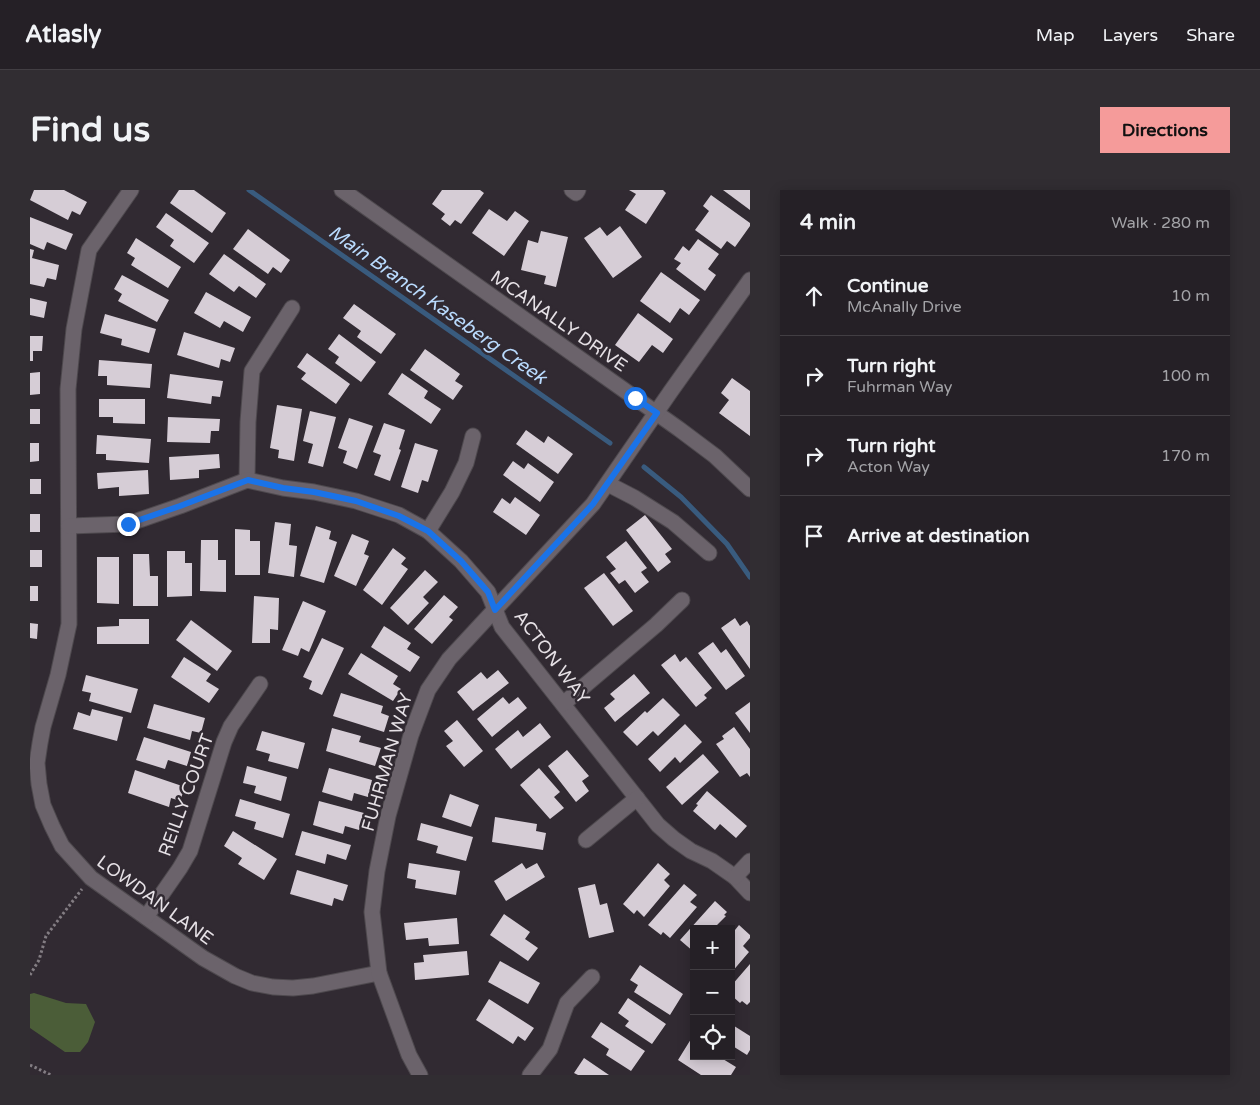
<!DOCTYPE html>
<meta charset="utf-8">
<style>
:root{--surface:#252026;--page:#312d32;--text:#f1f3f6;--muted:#a3a3a7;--line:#423e43;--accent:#f59b9a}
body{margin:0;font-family:"Varela Round",sans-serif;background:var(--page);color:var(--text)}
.controls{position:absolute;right:15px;bottom:15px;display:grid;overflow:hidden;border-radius:0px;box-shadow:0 2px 12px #0003}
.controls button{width:45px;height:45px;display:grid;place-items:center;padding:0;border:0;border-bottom:1px solid var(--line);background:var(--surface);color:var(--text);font:25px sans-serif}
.stop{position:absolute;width:15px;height:15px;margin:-11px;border:4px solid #1a73e8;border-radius:50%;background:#fff}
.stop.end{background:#1a73e8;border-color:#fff;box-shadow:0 1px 5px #0008}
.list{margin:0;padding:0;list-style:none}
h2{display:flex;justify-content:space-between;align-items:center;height:65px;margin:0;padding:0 20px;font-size:21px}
h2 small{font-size:16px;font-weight:400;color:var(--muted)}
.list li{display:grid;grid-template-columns:32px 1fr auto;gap:15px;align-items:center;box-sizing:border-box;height:80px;padding:0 20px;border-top:1px solid var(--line)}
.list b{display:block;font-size:19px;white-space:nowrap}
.list p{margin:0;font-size:16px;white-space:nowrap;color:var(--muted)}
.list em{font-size:16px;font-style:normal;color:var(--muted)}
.icon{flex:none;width:28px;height:28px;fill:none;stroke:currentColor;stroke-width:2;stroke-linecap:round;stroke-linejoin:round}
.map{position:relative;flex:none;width:720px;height:885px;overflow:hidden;border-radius:0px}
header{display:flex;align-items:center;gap:30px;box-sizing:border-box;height:70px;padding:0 25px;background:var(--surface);border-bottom:1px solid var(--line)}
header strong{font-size:24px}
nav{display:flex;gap:28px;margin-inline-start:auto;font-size:18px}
.intro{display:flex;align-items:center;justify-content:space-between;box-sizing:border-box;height:120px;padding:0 30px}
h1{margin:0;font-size:35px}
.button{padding:12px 22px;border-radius:0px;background:var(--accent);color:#111;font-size:18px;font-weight:700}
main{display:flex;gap:30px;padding:0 30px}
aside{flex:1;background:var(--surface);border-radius:0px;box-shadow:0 2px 12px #0003}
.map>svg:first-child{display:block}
</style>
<header>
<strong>Atlasly</strong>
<nav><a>Map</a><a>Layers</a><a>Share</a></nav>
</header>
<div class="intro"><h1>Find us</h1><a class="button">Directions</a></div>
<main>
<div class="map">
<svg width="720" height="885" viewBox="0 0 720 885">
<rect width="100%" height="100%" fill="#312a32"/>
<path fill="#4b5d38" d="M4,803L36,813L56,814L65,832L58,852L50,862H35L0,838V804Z"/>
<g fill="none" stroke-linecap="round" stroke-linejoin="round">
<g stroke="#395b7e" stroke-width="5">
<path d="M219,0L580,253"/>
<path d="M614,277L651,307L697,354L720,387"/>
</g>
</g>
<g fill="#d6cdd6">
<path d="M4,0H34L57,12L50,25L42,21L38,30L0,10Z"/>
<path d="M149,0H164L196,23L182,43L140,13Z"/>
<path d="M412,0H450L454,3L431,34L425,30L420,36L411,29L415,24L402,14Z"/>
<path d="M599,0H633L636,3L616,34L595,20L606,4Z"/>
<path d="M693,0H720V20Z"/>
<path d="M681,5L720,33V36L705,57L697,51L691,59L665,40L679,21L673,16Z"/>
<path d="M459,19L477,31L485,21L499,31L474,66L442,43Z"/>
<path d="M136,23L179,53L164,73L140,56L144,50L126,37Z"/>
<path d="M0,27L43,44L36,60L17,52L14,60L0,54Z"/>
<path d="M590,36L612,67L583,88L554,48L570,37L577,46Z"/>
<path d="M218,39L260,70L251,83L243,77L238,84L203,59Z"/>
<path d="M511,41L538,47L526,97L514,94L516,86L491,80L498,50L508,53Z"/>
<path d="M106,48L151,77L138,98L101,75L105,68L97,63Z"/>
<path d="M668,49L689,64L678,79L686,85L675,101L646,79L651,73L644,69L653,56L659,61Z"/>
<path d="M0,59L4,60L2,68L29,75L26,90L17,88L14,97L0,94Z"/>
<path d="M194,64L236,94L226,108L209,96L204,102L179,84Z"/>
<path d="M631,82L670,110L659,125L650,118L640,133L610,111Z"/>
<path d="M92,85L139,110L127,132L88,111L92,104L84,99Z"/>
<path d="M176,102L221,127L213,142L194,131L190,138L164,123Z"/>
<path d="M0,108L17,112L14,128L0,125Z"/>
<path d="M324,114L366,144L351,164L327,147L331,141L313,128Z"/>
<path d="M608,123L643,149L633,163L622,155L609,172L585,155Z"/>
<path d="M75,124L126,139L119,163L91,155L92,149L70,143Z"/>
<path d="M154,142L205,158L200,172L191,169L189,178L147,165Z"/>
<path d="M309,144L346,172L331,192L305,173L309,167L298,159Z"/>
<path d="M0,146H13L12,161H3V171H0Z"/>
<path d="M395,159L430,184L425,191L433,196L423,210L380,180Z"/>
<path d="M277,163L320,194L306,214L271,189L276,183L267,177Z"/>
<path d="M69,170L122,174L120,198L77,195V186H68Z"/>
<path d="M10,182V204L0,205V183Z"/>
<path d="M372,183L398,201L394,208L411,219L401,234L358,204Z"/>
<path d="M140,184L193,191L190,207L182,206L181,214L137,208Z"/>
<path d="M702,188L720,201V246L689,223L699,210L691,203Z"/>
<path d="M69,209H115V234L83,233V227H69Z"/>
<path d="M247,215L272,219L264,271L248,268L249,260L240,258Z"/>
<rect x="0" y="219" width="10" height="15"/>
<path d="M280,221L306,227L293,277L278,273L283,254L273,251Z"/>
<path d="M138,227L190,229L189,241H181L180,253L137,252Z"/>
<path d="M319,228L343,236L327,279L313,273L317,261L308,258Z"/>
<path d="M354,233L375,240L369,259L371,260L360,291L344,285L351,265L343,262Z"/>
<path d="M496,240L514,253L518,246L543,264L528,284L486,254Z"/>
<path d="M67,245L121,249L119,273L76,270V264H66Z"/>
<path d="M0,253H9V271L0,272Z"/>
<path d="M385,253L408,260L398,292L392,290L388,303L371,297Z"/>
<path d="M189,264L190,278L169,280V288L140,290L139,267Z"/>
<path d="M483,271L494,279L498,273L524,292L510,312L473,285Z"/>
<path d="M118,280L119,304L89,306V297L68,299L67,283Z"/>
<rect x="0" y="289" width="11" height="15"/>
<path d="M485,307L510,325L496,345L463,322L472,308L480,314Z"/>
<rect x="0" y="324" width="10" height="18"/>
<path d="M615,325L642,359L635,364L641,372L628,382L596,340Z"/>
<path d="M245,332L261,334L259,355L267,356L264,387L238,383Z"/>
<path d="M286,336L301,341L299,349L307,352L294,393L270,386Z"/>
<path d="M205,339L220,340V351H230V385H205Z"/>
<path d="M322,344L339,351L334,364L339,366L326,396L304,386Z"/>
<path d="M171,350H188V370H196V402L170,401Z"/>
<path d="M596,351L617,378L611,382L619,392L605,403L595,390L589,394L580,383L586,379L576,367Z"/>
<path d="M363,358L376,368L371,374L378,379L352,415L333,400Z"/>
<rect x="0" y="360" width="12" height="17"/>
<path d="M137,361H155V373H162V406L137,407Z"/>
<path d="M103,364H119L120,386H128V416H103Z"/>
<path d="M67,367H89V414L67,413Z"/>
<path d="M395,380L408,392L393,407L399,413L378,435L360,418Z"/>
<path d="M574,383L603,421L583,436L554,398Z"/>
<rect x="0" y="396" width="8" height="15"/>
<path d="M414,405L428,417L419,427L423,430L402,454L384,439Z"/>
<path d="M224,406L249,408L248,440L240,439V453H222Z"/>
<path d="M273,411L296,421L279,462L271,458L268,466L252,460Z"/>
<path d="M705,428L710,436L717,431L720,436V479L691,438Z"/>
<path d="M89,429H119V454H67V437L89,436Z"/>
<path d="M161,430L202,461L187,481L146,450Z"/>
<path d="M0,433L8,434L7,449L0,448Z"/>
<path d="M354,436L381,453L377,459L390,467L380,482L341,457Z"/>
<path d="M292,448L314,458L292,505L279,499L282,491L273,487Z"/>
<path d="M683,452L691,463L696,459L715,486L696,500L668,463Z"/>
<path d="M331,463L368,486L363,494L371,499L363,511L318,484Z"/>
<path d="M645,464L650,472L656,467L682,498L674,505L677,508L666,517L631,475Z"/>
<path d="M154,467L181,484L176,491L189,499L179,513L141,487Z"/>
<path d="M468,480L479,493L443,521L427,502L451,482L457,489Z"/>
<path d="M604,484L620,503L585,532L574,518L585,509L580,504Z"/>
<path d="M56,485L108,499L101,523L59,511L61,503L52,501Z"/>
<path d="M311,503L353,516L351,523L359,526L354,542L303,526Z"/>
<path d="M473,507L479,514L488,507L497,518L462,547L447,529Z"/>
<path d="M633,508L650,525L628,546L623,541L607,556L593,542L615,521L617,523Z"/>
<path d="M720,512V543L705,523Z"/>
<path d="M124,514L175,528L171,543L162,541L160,550L117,538Z"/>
<path d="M62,519L93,527L87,551L43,539L48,522L60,526Z"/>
<path d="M427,530L453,561L434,577L416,556L423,551L414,541Z"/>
<path d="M510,533L521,547L481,579L465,559L488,540L493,547Z"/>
<path d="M655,534L672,552L650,573L645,567L630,582L618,569Z"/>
<path d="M704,537L720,559V587L717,583L710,587L686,554L694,549L692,546Z"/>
<path d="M302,538L331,546L329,552L351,558L345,576L296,561Z"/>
<path d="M232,541L275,553L268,579L238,571L240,564L226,560Z"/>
<path d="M114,547L161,562L157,576L138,570L135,579L106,570Z"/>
<path d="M537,560L559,586L552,591L559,601L546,612L518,576Z"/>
<path d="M673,564L689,582L652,615L636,597Z"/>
<path d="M217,576L257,587L251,611L224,603L226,596L213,593Z"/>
<path d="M299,578L342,590L338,607L324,603L322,611L292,602Z"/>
<path d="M509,578L530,602L524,607L534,618L520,629L490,595Z"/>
<path d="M105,580L155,597L150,611L141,608L139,617L98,603Z"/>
<path d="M677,601L717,636L706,648L690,634L685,640L663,621L668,615L666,614Z"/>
<path d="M420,604L449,615L441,637L412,627Z"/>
<path d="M210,609L260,624L253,648L224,639L226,632L205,626Z"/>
<path d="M289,611L334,623L329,640L315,636L313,644L283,635Z"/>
<path d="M465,627L507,634L506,641L516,643L513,660L462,652Z"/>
<path d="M391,633L443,647L436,671L406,663L408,656L387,650Z"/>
<path d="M203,641L247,669L234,690L208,674L212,668L194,656Z"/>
<path d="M272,641L321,655L316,670L297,664L295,674L265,665Z"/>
<path d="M379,673L430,681L426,705L385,698L386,690L377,688Z"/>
<path d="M492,673L496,679L507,673L515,687L476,711L464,691Z"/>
<path d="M628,673L640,684L634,690L640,696L614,727L607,720L604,724L593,714Z"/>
<path d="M267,680L318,695L313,711L304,708L302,716L260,704Z"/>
<path d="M565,694L570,715L577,713L584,742L559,748L548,698Z"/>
<path d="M654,694L667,705L660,712L667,717L640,748L633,742L631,745L618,735Z"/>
<path d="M685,711L697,722L694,725L696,726L683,739H664V762L650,750Z"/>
<path d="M474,724L500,742L495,749L508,758L498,771L460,745Z"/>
<path d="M427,728L429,754L399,756L398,748L376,750L374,733Z"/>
<path d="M709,735L720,745V748L713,756L719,762L701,783V745Z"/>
<path d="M437,761L439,785L385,790L384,773L394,772L393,765Z"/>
<path d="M470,771L510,793L498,814L458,792Z"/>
<path d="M720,774V812L717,815L712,811L710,813L701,805V796Z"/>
<path d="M610,775L653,804L640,825L604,802L608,795L600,790Z"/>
<path d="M598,808L636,834L622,854L595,836L599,831L588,823Z"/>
<path d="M459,809L504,838L495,851L488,846L483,854L446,830Z"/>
<path d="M571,832L615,861L601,881L576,865L579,859L561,847Z"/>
<path d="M701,834L720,846V860L717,865L701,855Z"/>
<path d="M661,849L664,851V866H688L706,877L701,885H671L648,870Z"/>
<path d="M554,868L579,885H548L544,883Z"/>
</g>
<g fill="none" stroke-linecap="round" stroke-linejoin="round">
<defs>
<g id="minor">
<path d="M101,0L59,60L44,139L38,199L39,434L28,485L13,537L10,553L7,573L9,594L13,615L22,636L32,656L61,688L173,768L205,786L222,793L243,797L263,798L283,796L349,783"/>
<path d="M312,0L649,239L685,266L720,299"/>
<path d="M542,0L546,3L548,0"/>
<path d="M217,290L218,232L222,181L262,118"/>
<path d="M578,294L605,308L643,332L679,363"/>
<path d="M39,336L98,334L150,316L217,290L253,298L284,302L326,311L369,325L398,341L431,371L458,402L472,437L628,635L644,649L661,661L682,671L705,687L720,703"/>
<path d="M398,341L422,302L436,273L443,246"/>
<path d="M533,514L626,435L652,410"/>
<path d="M556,650L607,608"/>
<path d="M705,687L720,671"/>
<path d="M116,727L150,678L160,661L194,552L201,536L230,494"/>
<path d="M390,885L379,865L349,783L342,722L347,681L358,626L381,545L398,500L419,469L563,314L641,201L720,90"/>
<path d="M500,885L520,859L537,813L562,787"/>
</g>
</defs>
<use href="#minor" stroke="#4e494e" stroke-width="17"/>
<g stroke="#837d83" stroke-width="3" stroke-dasharray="2.5 2.5" stroke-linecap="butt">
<path d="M0,785L9,770L16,746L52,699"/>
<path d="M0,875L21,885"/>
</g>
<use href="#minor" stroke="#6b636b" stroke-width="15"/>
</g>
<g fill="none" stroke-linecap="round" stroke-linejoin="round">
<path stroke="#1a73e8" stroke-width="6" d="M98,334L150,316L218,290L253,298L284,302L326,311L369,326L398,341L431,371L458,402L465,420L563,314L627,223L605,208"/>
</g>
<g text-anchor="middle" stroke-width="5" stroke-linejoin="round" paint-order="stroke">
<g font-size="18" fill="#e6e1e6" stroke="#312a32">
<text transform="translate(529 131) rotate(35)" y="6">MCANALLY DRIVE</text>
<text transform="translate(522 467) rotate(53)" y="6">ACTON WAY</text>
<text transform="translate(357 572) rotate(-74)" y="6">FUHRMAN WAY</text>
<text transform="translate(156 605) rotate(-70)" y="6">REILLY COURT</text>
<text transform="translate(125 710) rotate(36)" y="6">LOWDAN LANE</text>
</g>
<g font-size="19" font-style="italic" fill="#b9dafd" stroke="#312a32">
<text transform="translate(408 114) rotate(35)" y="7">Main Branch Kaseberg Creek</text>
</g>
</g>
</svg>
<div class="controls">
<button>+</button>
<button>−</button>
<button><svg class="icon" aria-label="locate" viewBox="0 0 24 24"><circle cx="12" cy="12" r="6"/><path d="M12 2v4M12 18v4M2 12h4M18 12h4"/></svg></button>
</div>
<div class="stop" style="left:605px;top:208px"></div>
<div class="stop end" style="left:98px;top:334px"></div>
</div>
<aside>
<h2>4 min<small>Walk · 280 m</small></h2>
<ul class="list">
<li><svg class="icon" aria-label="ahead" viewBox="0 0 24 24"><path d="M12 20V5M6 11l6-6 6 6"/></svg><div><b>Continue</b><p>McAnally Drive</p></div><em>10 m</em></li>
<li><svg class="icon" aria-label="right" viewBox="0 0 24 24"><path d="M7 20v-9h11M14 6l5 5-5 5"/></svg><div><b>Turn right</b><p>Fuhrman Way</p></div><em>100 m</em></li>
<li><svg class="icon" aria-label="right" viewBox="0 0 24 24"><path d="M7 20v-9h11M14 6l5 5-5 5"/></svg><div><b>Turn right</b><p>Acton Way</p></div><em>170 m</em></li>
<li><svg class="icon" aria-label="arrive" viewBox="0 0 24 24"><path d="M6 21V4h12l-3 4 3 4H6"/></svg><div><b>Arrive at destination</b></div></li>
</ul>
</aside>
</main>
